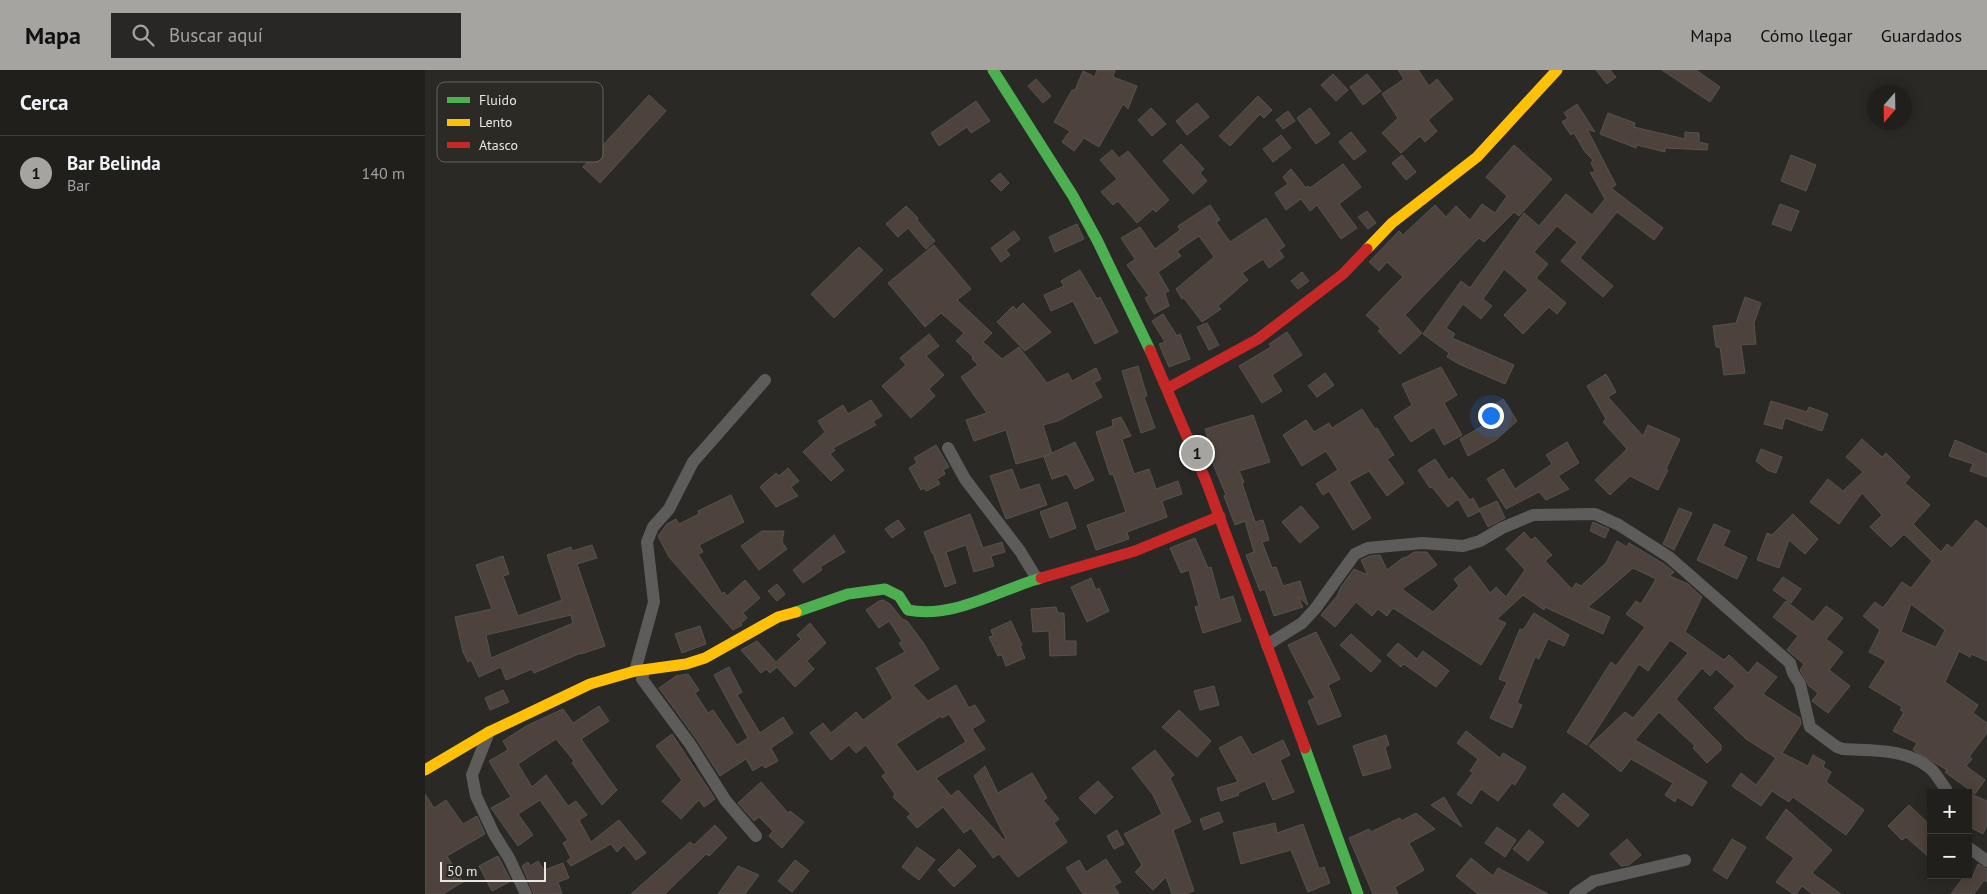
<!DOCTYPE html>
<html lang="es">
<meta charset="utf-8">
<style>
:root{--surface:#201f1c;--page:#282725;--text:#f1f3f6;--muted:#a2a2a3;--line:#3d3d3b;--accent:#a5a4a0}
body{margin:0;font-family:"PT Sans",sans-serif;background:var(--page);color:var(--text)}
.controls{position:absolute;right:15px;bottom:15px;display:grid;overflow:hidden;border-radius:0px;box-shadow:0 2px 12px #0003}
.controls button{width:45px;height:45px;display:grid;place-items:center;padding:0;border:0;border-bottom:1px solid var(--line);background:var(--surface);color:var(--text);font:25px sans-serif}
.compass{position:absolute;left:1442px;top:15px;width:45px;height:45px;border-radius:50%;background:var(--surface);box-shadow:0 2px 12px #0003;rotate:200deg}
.scale{position:absolute;left:15px;bottom:12px;width:106px;box-sizing:border-box;padding-left:5px;border:2px solid #e7e6e2;border-top:0;font-size:14px;line-height:18px;white-space:nowrap;color:#e7e6e2;-webkit-text-stroke:4px #2c2a25;paint-order:stroke}
.you{position:absolute;left:1065px;top:345px;width:18px;height:18px;margin:-12px;border:4px solid #fff;border-radius:50%;background:#1a73e8;box-shadow:0 0 0 8px #1a73e833}
.badge{display:grid;place-items:center;width:32px;height:32px;border-radius:50%;background:var(--accent);color:#111;font-size:16px;font-weight:700}
.pin{position:absolute;translate:-50% -50%;border:2px solid #fff;box-shadow:0 1px 5px #0006}
.list{margin:0;padding:0;list-style:none}
h2{display:flex;justify-content:space-between;align-items:center;height:65px;margin:0;padding:0 20px;font-size:21px}
h2 small{font-size:16px;font-weight:400;color:var(--muted)}
.list li{display:grid;grid-template-columns:32px 1fr auto;gap:15px;align-items:center;box-sizing:border-box;height:75px;padding:0 20px;border-top:1px solid var(--line)}
.list b{display:block;font-size:19px;white-space:nowrap}
.list p{margin:0;font-size:16px;white-space:nowrap;color:var(--muted)}
.list em{font-size:16px;font-style:normal;color:var(--muted)}
.icon{flex:none;width:28px;height:28px;fill:none;stroke:currentColor;stroke-width:2;stroke-linecap:round;stroke-linejoin:round}
.map{position:relative;flex:none;width:1562px;height:824px;overflow:hidden}
header{display:flex;align-items:center;gap:30px;box-sizing:border-box;height:70px;padding:0 25px;background:var(--accent);color:#111}
header strong{font-size:24px}
nav{display:flex;gap:28px;margin-inline-start:auto;font-size:18px}
.search{width:350px;height:45px;background:var(--page);display:flex;align-items:center;gap:12px;box-sizing:border-box;padding:0 18px;border-radius:0px;color:var(--muted);font-size:19px}
main{display:flex}
aside{flex:1;background:var(--surface)}
.map>svg:first-child{display:block}
</style>
<header>
<strong>Mapa</strong>
<div class="search"><svg class="icon" aria-label="search" viewBox="0 0 24 24"><circle cx="10" cy="10" r="6"/><path d="M15 15l6 6"/></svg>Buscar aquí</div>
<nav><a>Mapa</a><a>Cómo llegar</a><a>Guardados</a></nav>
</header>
<main>
<aside>
<h2>Cerca<small></small></h2>
<ul class="list">
<li><span class="badge">1</span><div><b>Bar Belinda</b><p>Bar</p></div><em>140 m</em></li>
</ul>
</aside>
<div class="map">
<svg width="1562" height="824" viewBox="0 0 1562 824">
<rect width="100%" height="100%" fill="#2b2926"/>
<g fill="#4e433c" stroke="#555250" fill-rule="evenodd">
<path d="M672,0H690L688,7L712,16L703,39L698,34L674,77L659,68L649,81L637,72L645,61L629,52L647,20H650L658,1L670,7Z"/>
<path d="M973,0H993L1004,16L1012,9L1028,29L1003,50L1012,61L1000,72L995,66L976,83L957,63L973,48L957,24L979,9Z"/>
<path d="M1171,0H1185L1191,7L1182,14Z"/>
<path d="M1237,0H1271L1295,17L1285,32Z"/>
<path d="M908,4L923,20L911,31L896,15Z"/>
<path d="M942,4L956,21L938,35L925,17Z"/>
<path d="M611,9L626,26L618,33L603,16Z"/>
<path d="M224,25L241,41L175,113L158,97Z"/>
<path d="M833,26L847,40L839,48L835,44L805,76L794,66Z"/>
<path d="M551,31L565,51L546,63L542,57L514,76L506,63Z"/>
<path d="M772,33L784,47L762,65L751,51Z"/>
<path d="M1152,34L1170,62L1162,59L1191,115L1186,118L1238,158L1229,170L1192,142L1155,188L1188,216L1178,227L1136,191L1152,172L1132,156L1109,182L1123,194L1111,208L1141,233L1132,244L1124,237L1098,264L1079,245L1103,220L1079,199L1058,229L1067,236L1056,249L1038,234L1021,258L1030,264L1027,268L1089,295L1080,314L1034,294L1022,287L1024,283L998,264L1036,211L1045,218L1099,143L1114,156L1141,124L1167,145L1180,129L1165,102L1167,103L1170,101L1166,93L1168,90L1160,82L1149,63L1146,65L1137,52L1143,48L1139,43Z"/>
<path d="M726,38L741,54L727,66L713,50Z"/>
<path d="M885,38L905,64L891,74L872,48Z"/>
<path d="M863,41L870,51L858,59L851,50Z"/>
<path d="M1183,43L1210,53L1209,57L1260,69V62L1274,63V72L1283,74L1282,80L1240,78V82L1212,75L1211,78L1175,64Z"/>
<path d="M926,62L941,81L929,90L914,72Z"/>
<path d="M856,65L866,78L848,92L838,79Z"/>
<path d="M756,74L779,99L775,103L782,111L768,124L738,91Z"/>
<path d="M1089,75L1127,109L1094,146L1089,142L1059,172L1054,168L980,245L997,263L975,284L953,261L956,259L941,245L978,207L962,192L954,201L944,192L974,161L978,165L1010,135L1021,147L1031,136L1045,150L1057,134L1070,143L1082,126L1061,107Z"/>
<path d="M687,80L694,88L703,81L744,130L731,142L728,139L712,153L693,131L688,135L676,122L692,109L675,90Z"/>
<path d="M977,85L991,102L981,110L967,93Z"/>
<path d="M1366,85L1391,95L1381,121L1356,111Z"/>
<path d="M918,94L936,117L914,134L932,158L916,169L892,135L885,141L876,129L861,140L850,123L863,114L858,107L866,99L881,118L883,116L885,118Z"/>
<path d="M575,103L584,113L576,121L566,111Z"/>
<path d="M1355,134L1374,141L1366,161L1347,154Z"/>
<path d="M785,135L795,150L791,152L805,172L841,148L860,176L854,180L859,187L844,198L838,189L817,203L823,210L793,236L796,239L777,252L759,228L757,229L751,219L789,187L774,166L752,181L756,186L733,202L744,221L740,223L744,236L729,244L720,228L724,226L702,195L710,189L696,168L715,157L730,179L755,160L753,156Z"/>
<path d="M481,136L493,148L492,150L510,171L501,179L483,158L473,167L461,154Z"/>
<path d="M942,141L951,153L943,159L933,147Z"/>
<path d="M652,154L659,169L630,182L624,167Z"/>
<path d="M589,161L595,169L581,180L585,185L576,192L566,178Z"/>
<path d="M509,175L546,219L532,230L567,263L558,272L577,289L594,277L622,313L643,303L647,311L671,298L676,309L669,313L677,327L633,351L618,355L627,384L591,394L581,360L549,371L541,350L562,343L536,307L553,295L547,289L548,287L531,271L539,263L516,243L500,257L463,213Z"/>
<path d="M434,177L458,200L409,248L386,224Z"/>
<path d="M655,200L672,229L675,227L693,262L670,274L648,231L626,241L619,225L639,216L636,211Z"/>
<path d="M877,202L884,211L873,219L866,211Z"/>
<path d="M1320,227L1336,233L1329,253L1331,274L1316,275L1320,303L1299,305L1295,277H1291L1288,256L1311,253Z"/>
<path d="M598,233L626,262L600,281L572,252L588,236L591,240Z"/>
<path d="M738,244L752,266L755,264L765,289L744,297L734,274L740,272L727,251Z"/>
<path d="M782,253L794,275L784,280L772,257Z"/>
<path d="M862,262L877,285L847,305L857,321L837,333L814,296L846,277L844,274Z"/>
<path d="M504,264L514,276L501,286L519,305L504,319L510,326L486,348L457,316L481,295L475,288Z"/>
<path d="M713,296L722,326L719,327L730,358L716,363L697,301Z"/>
<path d="M1016,297L1032,325L1019,333L1037,365L1019,375L1009,357L986,372L969,347L987,335L977,314Z"/>
<path d="M900,303L909,315L892,327L883,316Z"/>
<path d="M1181,304L1191,322L1183,327L1218,366L1223,355L1255,369L1241,399L1243,400L1233,420L1205,406L1185,425L1170,410L1202,379L1178,352L1181,349L1162,316Z"/>
<path d="M1078,329L1092,351L1071,370L1043,386L1035,369L1073,347L1067,336Z"/>
<path d="M446,330L457,346L448,351L451,355L408,378L410,380L405,384L419,400L406,411L378,382L400,362L393,351L418,335L423,344Z"/>
<path d="M1346,331L1382,342L1384,337L1403,344L1397,361L1360,348L1357,359L1339,354Z"/>
<path d="M937,339L950,359L952,358L969,385L962,389L979,413L962,426L944,401L924,412L946,448L928,460L904,421L898,425L891,414L913,400L901,381L877,396L858,365L881,350L889,362L904,353L907,358Z"/>
<path d="M828,345L845,392L814,401L819,412L817,413L830,452L838,450L844,470L837,472L847,498L851,497L858,516L875,511L883,535L873,527L878,537L849,546L840,519L835,521L821,485L829,482L820,451L810,455L799,426L801,425L785,387L788,386L780,359Z"/>
<path d="M696,347L706,366L697,369L709,404L724,399L731,419L753,411L757,424L737,431L742,447L702,462L704,469L671,480L662,455L701,442L688,404L685,405L671,362L688,356L687,350Z"/>
<path d="M1437,369L1457,387L1461,383L1485,407L1480,413L1505,435L1488,454L1516,482L1522,474L1527,478L1551,450L1562,459V591L1546,584L1545,587L1534,581L1520,612L1553,635L1548,643L1562,653V663L1544,687L1547,689L1541,696L1560,710L1550,724L1520,702L1522,700L1488,680L1492,673L1468,661L1479,642L1475,640L1477,637L1444,617L1461,591L1444,582L1455,560L1438,546L1450,532L1458,538L1477,512L1486,518L1507,491L1479,464L1466,477L1445,457L1457,445L1437,423L1414,454L1385,432L1403,409L1418,421L1438,402L1421,387ZM1486,534L1520,560L1511,577L1476,562Z"/>
<path d="M1530,370L1562,384V407L1545,401L1548,394L1524,386Z"/>
<path d="M650,372L669,410L650,419L642,404L627,409L619,387Z"/>
<path d="M1142,372L1154,393L1133,406L1144,419L1121,430L1114,422L1081,439L1062,409L1078,399L1090,419L1127,394L1121,385Z"/>
<path d="M511,375L524,397L518,400L520,404L512,409L515,414L501,421L499,418L496,420L484,398L492,393L489,388Z"/>
<path d="M1336,379L1357,387L1351,403L1342,400L1331,391Z"/>
<path d="M1010,389L1024,410L1027,407L1045,430L1048,428L1055,441L1043,447L1033,429L1023,437L1007,417L1005,418L993,400Z"/>
<path d="M363,398L374,411L366,417L373,426L351,437L335,417L351,403L354,406Z"/>
<path d="M587,399L595,420L614,414L622,435L581,449L565,406Z"/>
<path d="M306,425L319,452L274,475L278,482L273,484L297,524L299,522L302,526L320,510L335,528L318,543L322,548L316,553L317,555L308,560L244,487L233,466L242,454L251,449L254,454L274,444L273,441Z"/>
<path d="M1072,431L1080,448L1063,457L1054,439Z"/>
<path d="M642,432L651,458L625,468L615,442Z"/>
<path d="M876,436L894,457L875,473L857,452Z"/>
<path d="M1254,438L1267,443L1249,480L1238,474Z"/>
<path d="M545,444L558,478L577,472L580,482L566,486L569,496L549,502L541,475L521,482L531,513L520,517L508,483H507L499,462Z"/>
<path d="M1368,444L1393,469L1380,484L1364,470L1354,498L1332,490L1342,463L1347,465Z"/>
<path d="M473,450L480,459L467,468L460,459Z"/>
<path d="M1168,452L1184,459L1180,468L1165,461Z"/>
<path d="M1289,454L1305,461L1298,476L1322,487L1312,509L1272,490Z"/>
<path d="M337,461H359L357,472L362,479L334,500L316,476Z"/>
<path d="M1099,462L1106,470L1110,467L1127,485L1120,491L1147,519L1151,513L1156,516L1181,493L1192,471L1202,477L1204,473L1239,494L1249,502L1245,506L1263,514L1277,527L1260,562L1299,590L1304,585L1323,603L1332,592L1352,607L1338,624L1375,648L1376,654L1357,683L1383,696L1388,685L1400,692L1398,697L1406,702L1401,712L1439,740L1421,765L1368,727L1364,732L1347,721L1336,736L1307,716L1316,703L1331,715L1351,688L1321,669L1289,638L1310,616L1291,599L1285,606L1277,598L1251,629L1296,675V680L1282,693L1268,678L1270,676L1234,642L1210,670L1282,712L1267,736L1252,727L1250,732L1240,725L1248,713L1206,689L1196,702L1164,676L1200,642L1208,648L1263,583L1245,570L1223,601L1214,594L1162,675L1142,662L1186,592L1191,596L1220,557L1201,544L1211,531L1216,534L1231,509L1208,498L1163,537L1185,547L1178,564L1120,537L1119,540L1098,525L1072,549L1081,553L1056,595L968,538L962,546L953,539L947,546L931,532L910,557L896,545L912,526L916,517L929,499L943,505L936,490L945,486L955,485L962,500L979,487L980,488L989,482H1002L1012,495L977,519L1008,542L1034,516L1029,509L1045,496L1065,523L1071,517L1081,527L1100,500L1081,479Z"/>
<path d="M409,465L420,482L395,497L397,500L378,513L368,500Z"/>
<path d="M770,468L783,498L786,497L795,530L808,526L816,551L778,563L770,537L774,536L764,500L756,503L745,478Z"/>
<path d="M167,475L172,488L152,494L180,576L156,584V583L109,603L107,599L81,610L76,597L54,607L46,590L43,592L38,582L30,547L67,539L51,495L78,486L84,504L78,506L93,546L137,530L122,485L146,477L147,481ZM146,545L148,553L66,588L61,565Z"/>
<path d="M1358,507L1376,519L1366,533L1348,520Z"/>
<path d="M666,508L671,520L674,518L684,541L662,552L646,517Z"/>
<path d="M352,514L360,524L352,531L343,521Z"/>
<path d="M458,530L465,534L477,549L482,551L497,571L514,599L488,615L503,631L531,615L544,638L550,635L560,651L547,659L560,679L511,708L526,726L533,720L579,770L581,769L549,706L560,696L573,723L607,703L622,728L618,730L634,749L629,753L642,772L593,807L574,784L568,788L546,758L539,763L518,737L492,758L482,747L486,744L468,727L470,724L457,706L461,703L441,675L431,683L424,675L406,690L385,663L398,653L406,663L431,642L438,650L468,628L451,598L480,582L474,573L477,571L464,551L454,558L441,540L454,531ZM524,644L541,672L492,702L471,674L516,646L517,648Z"/>
<path d="M1361,531L1388,552L1401,536L1418,548L1401,569L1418,582L1404,600L1425,616L1403,643L1387,631L1393,623L1384,616L1375,600L1379,594L1362,580L1373,566L1348,547Z"/>
<path d="M631,537L633,543H639L640,571H651V585L625,586L624,561L608,562L606,539Z"/>
<path d="M1109,543L1144,565L1139,576L1123,569L1114,589L1110,587L1092,633L1097,635L1087,658L1065,648L1082,612L1074,609L1095,559L1098,560Z"/>
<path d="M586,551L597,575L595,576L600,588L581,596L577,585L573,586L564,567L568,566L566,560Z"/>
<path d="M385,553L401,573L382,591L389,599L370,617L352,597L345,603L341,599L336,603L316,580L332,571L351,592L376,569L372,565Z"/>
<path d="M275,556L281,574L257,583L250,564Z"/>
<path d="M891,562L915,609L903,615L916,646L893,655L883,631L890,628L863,575Z"/>
<path d="M926,564L956,591L946,602L915,575Z"/>
<path d="M973,573L992,589L998,581L1024,601L1011,617L979,594L976,597L962,585Z"/>
<path d="M304,597L317,622L312,625L335,663L358,647L368,663L346,678L353,691L340,698L337,695L328,701L321,689L295,706L272,670L234,618L251,606L263,604L274,620L270,623L283,643L288,640L312,675L323,668L289,605Z"/>
<path d="M789,616L794,635L775,640L769,621Z"/>
<path d="M78,620L84,632L65,640L60,628Z"/>
<path d="M174,636L184,651L156,669L192,720L177,735L147,693L149,691L131,669L93,694L107,717L121,705L143,736L151,731L162,745L154,750L166,772L194,750L221,783L211,790L199,775L192,782L186,774L146,796L142,791L146,788L138,773L143,770L115,730L93,744L108,765L93,776L66,738L86,727L64,691L83,680L78,671L101,656L138,639L148,653Z"/>
<path d="M754,640L786,671L772,687L737,657Z"/>
<path d="M1041,661L1075,688L1078,683L1101,697L1090,715L1087,713L1073,731L1056,719L1046,734L1032,724L1048,703L1045,701L1053,689L1032,673Z"/>
<path d="M247,664L290,729L279,737L274,730L256,749L237,731L257,710L231,676Z"/>
<path d="M961,665L964,675L960,677L966,698L938,706L928,676Z"/>
<path d="M816,666L827,685L858,670L865,685L855,690L869,722L848,730L840,711L813,723L814,725L796,731L792,718L813,712L794,678Z"/>
<path d="M730,680L749,705L745,708L766,752L748,760L769,821L760,824H747L741,807L728,820L710,802L717,795L699,764L737,744L728,725L707,698Z"/>
<path d="M673,711L688,727L670,744L654,728Z"/>
<path d="M336,712L363,743L365,741L379,752L357,778L344,766L348,761L334,747L329,751L313,733Z"/>
<path d="M1138,723L1164,745L1153,757L1128,735Z"/>
<path d="M0,724L9,738L21,730L38,754L52,746L60,764L22,786L38,812L18,824H0Z"/>
<path d="M1546,724L1562,731V755L1558,764L1543,756V730Z"/>
<path d="M1019,727L1037,757L1006,735Z"/>
<path d="M1484,735L1506,756V789L1481,767L1477,770L1463,756Z"/>
<path d="M1361,739L1407,780L1387,803L1416,824H1387L1377,816L1371,824H1368L1351,812L1369,788L1341,768Z"/>
<path d="M794,742L798,752L779,760L775,749Z"/>
<path d="M991,743L1010,759L984,773L999,800L970,817L973,824H948L924,768L944,759L946,762L975,748L976,751Z"/>
<path d="M850,753L852,763L878,754L894,799L899,797L905,813L883,822L866,780L816,794L808,763Z"/>
<path d="M290,755L302,768L284,786L281,784L240,824H206L265,772L269,775Z"/>
<path d="M1072,757L1091,770L1080,787L1060,773Z"/>
<path d="M692,760L699,774L689,779L682,766Z"/>
<path d="M1104,760L1119,772L1103,791L1088,779Z"/>
<path d="M1202,769L1216,785L1204,795L1196,796L1185,784Z"/>
<path d="M1307,769L1321,777L1302,809L1288,800Z"/>
<path d="M492,777L510,790L494,810L477,797Z"/>
<path d="M534,779L551,796L529,817L513,800Z"/>
<path d="M73,786L86,811L67,821L54,796Z"/>
<path d="M1046,788L1068,806L1073,798L1123,824H1053L1031,806Z"/>
<path d="M681,789L696,812L689,816L694,824H658L641,798L654,790L661,802Z"/>
<path d="M370,790L384,801L367,822L353,811Z"/>
<path d="M113,791L119,800L138,793L144,808L133,812L137,824H109L97,796L103,792L105,796Z"/>
<path d="M1553,794L1562,799V812L1559,810L1549,824H1526L1540,805L1547,808Z"/>
<path d="M313,796L334,805L320,824H293Z"/>
</g>
<g fill="none" stroke-linecap="round" stroke-linejoin="round">
<g stroke="#5d5c5b" stroke-width="12">
<path d="M523,378L540,409L595,481L612,509"/>
<path d="M842,575L877,553L890,539L930,484L943,478L997,473L1038,476L1055,471L1077,458L1108,445L1170,444L1194,455L1244,487L1365,593L1368,603L1375,614L1385,657L1412,677L1418,679C1448,681 1483,678 1507,700C1512,705 1516,713 1521,719V723"/>
<path d="M210,601L229,532L222,472L228,457L244,439L268,392L340,310"/>
<path d="M219,601L217,609L265,674L301,731L331,766"/>
<path d="M64,662L47,705L51,726L69,764L84,788L101,824"/>
<path d="M1543,777L1562,791"/>
<path d="M1150,824L1169,811L1260,790"/>
</g>
<g stroke="#4caf50" stroke-width="11">
<path d="M568,0L648,126L672,170L725,280"/>
<path d="M371,542L423,524L460,519L474,526L483,540C529,549 573,520 616,508"/>
<path d="M880,678L933,824"/>
</g>
<g stroke="#ffc107" stroke-width="11">
<path d="M942,179L967,153L1052,87L1132,0"/>
<path d="M0,700L64,662L165,614L210,601L261,594L280,588L353,547L371,542"/>
</g>
<g stroke="#c62828" stroke-width="11">
<path d="M725,280L781,411L880,678"/>
<path d="M743,318L833,269L918,204L942,179"/>
<path d="M616,508L710,481L795,446"/>
</g>
</g>
<rect x="12" y="12" width="166" height="80" rx="8" fill="#2c2a25" stroke="#64625e" stroke-width="1"/>
<rect x="22" y="27" width="23" height="6" fill="#4caf50"/>
<rect x="22" y="49" width="23" height="7" fill="#ffc107"/>
<rect x="22" y="72" width="23" height="6" fill="#c62828"/>
<g font-size="14" fill="#e7e6e2">
<text x="54" y="35">Fluido</text>
<text x="54" y="57">Lento</text>
<text x="54" y="80">Atasco</text>
</g>
</svg>
<div class="controls">
<button>+</button>
<button>−</button>
</div>
<svg class="compass" viewBox="-18 -18 36 36"><path d="M0-13l5 13h-10z" fill="#e53935"/><path d="M0 13l5-13h-10z" fill="#a2a2a3"/></svg>
<div class="scale">50 m</div>
<div class="you"></div>
<div class="pin badge" style="left:772px;top:383px">1</div>
</div>
</main>
